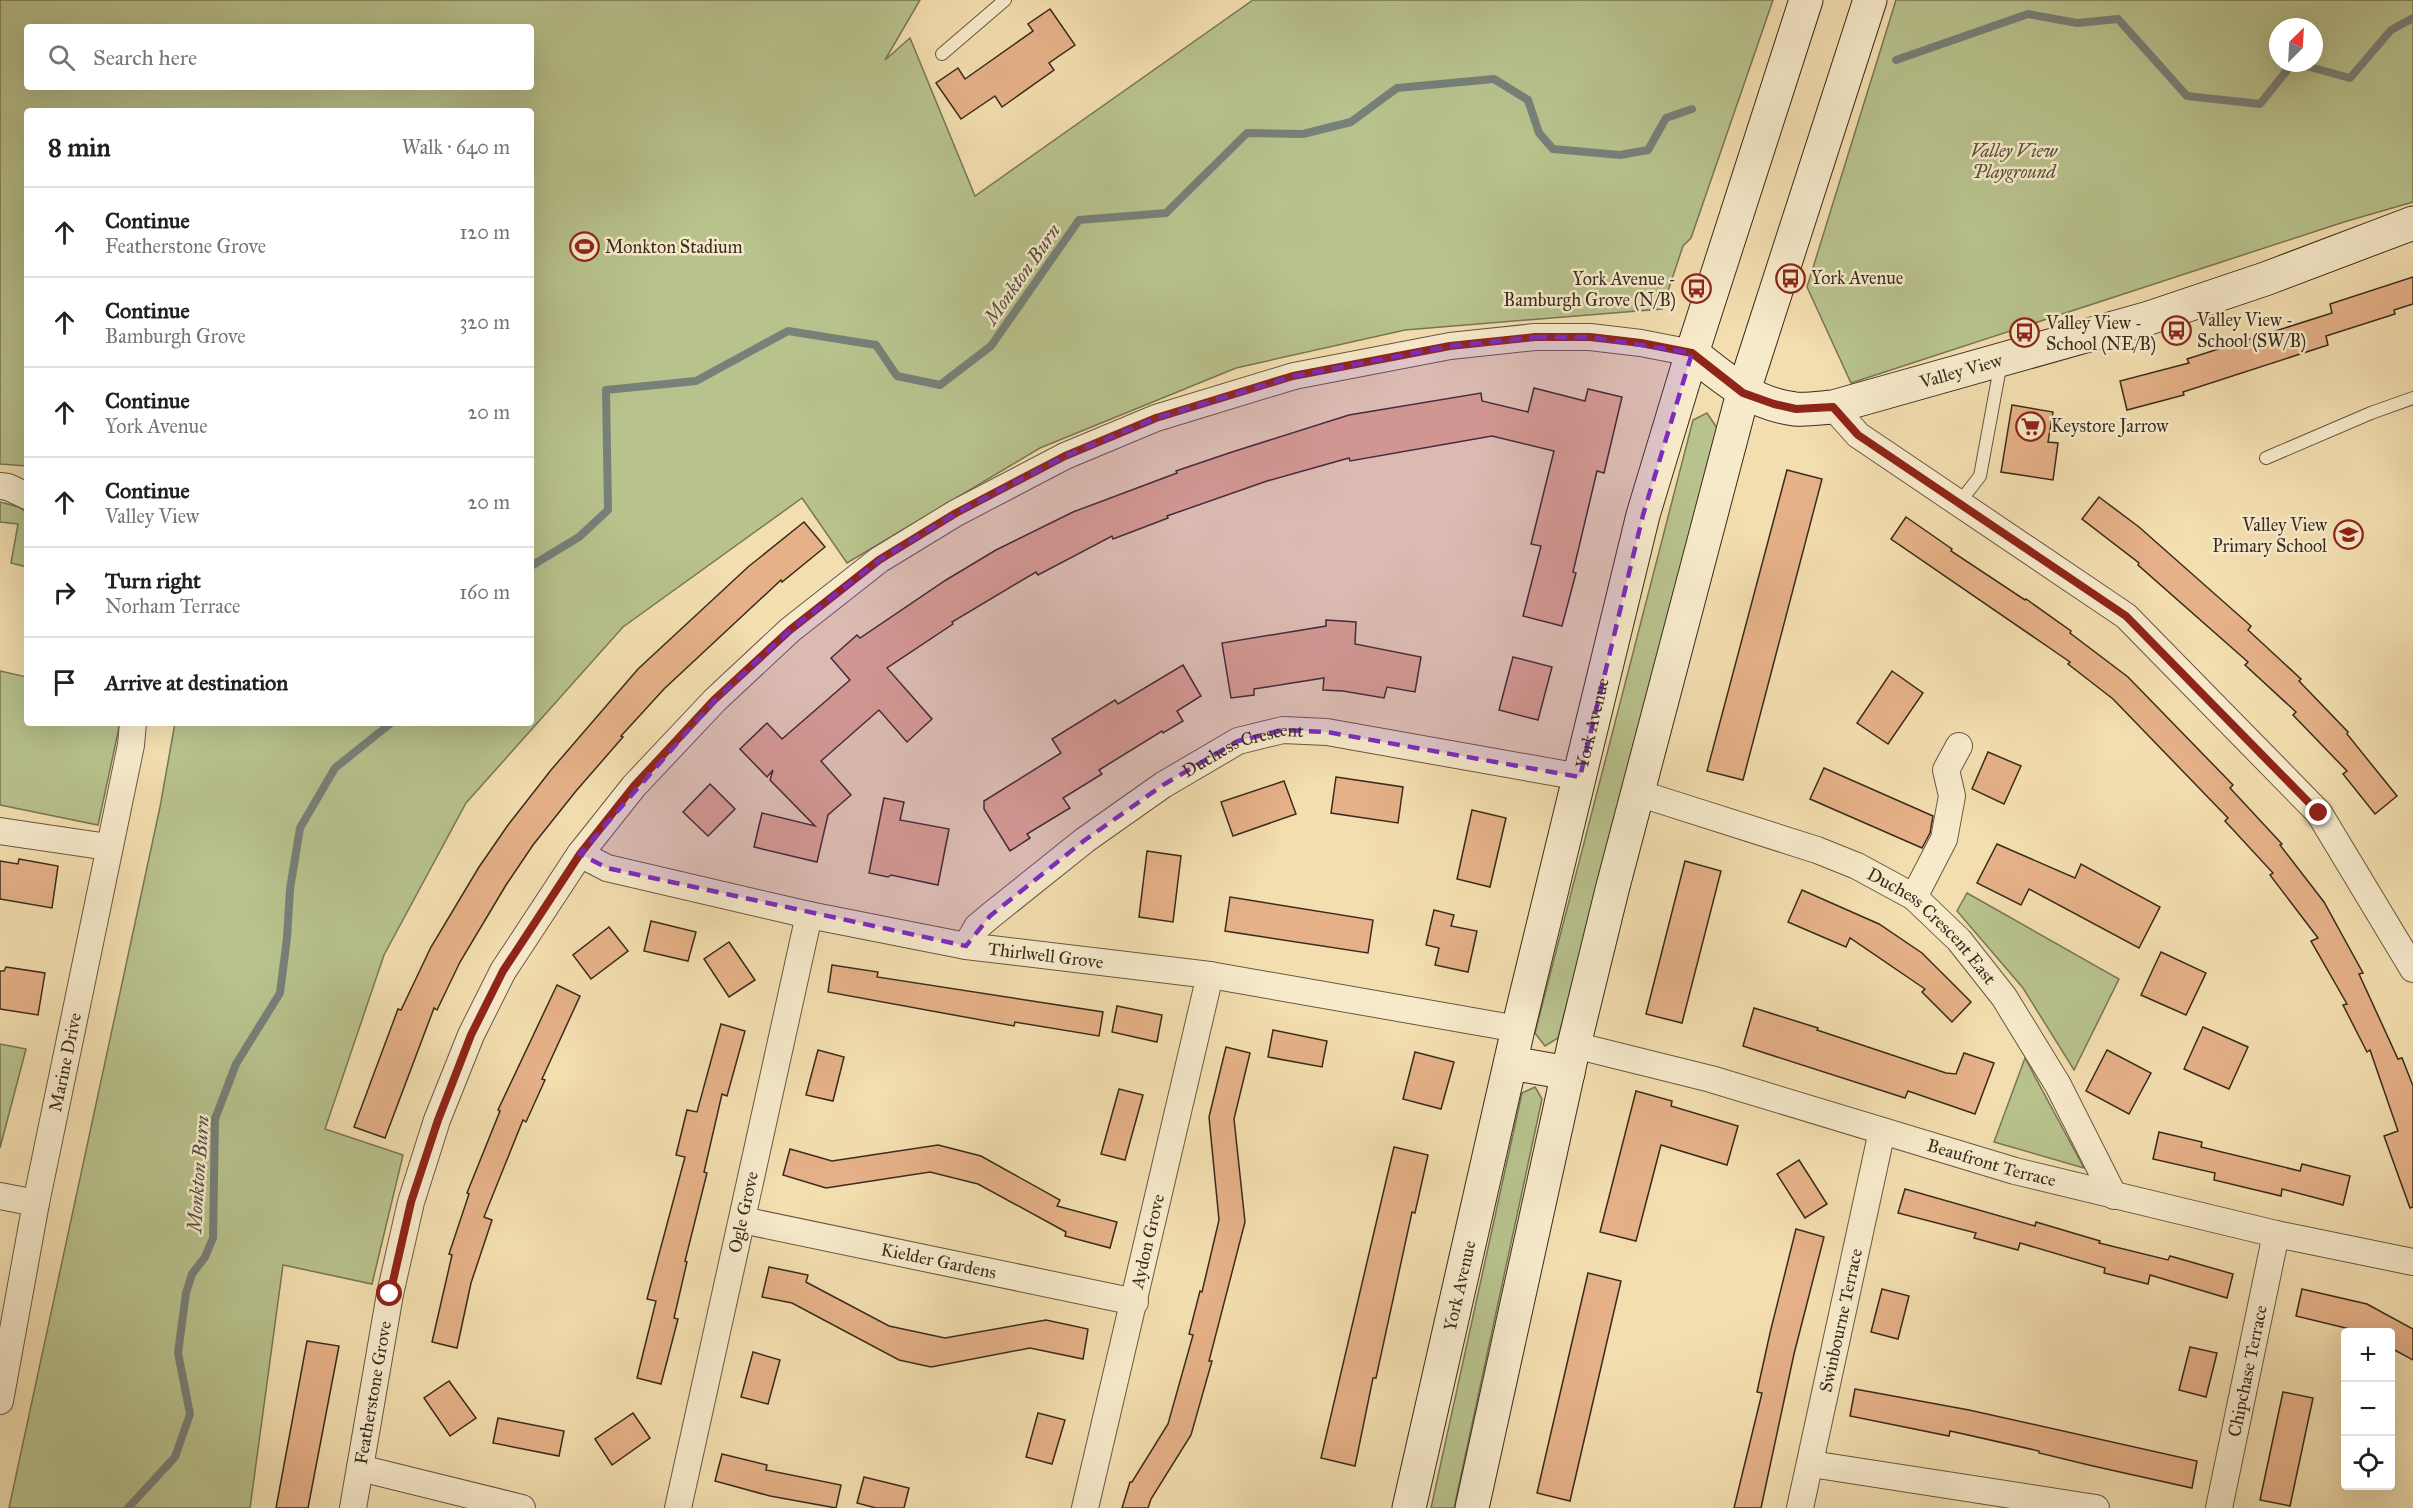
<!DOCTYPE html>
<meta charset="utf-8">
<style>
:root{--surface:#fff;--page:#f2f2f2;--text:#202124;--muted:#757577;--line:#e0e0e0}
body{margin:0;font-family:"IM FELL Great Primer",serif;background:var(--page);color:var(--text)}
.controls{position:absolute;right:18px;bottom:18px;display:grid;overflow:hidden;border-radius:6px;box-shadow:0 6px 24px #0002}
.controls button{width:54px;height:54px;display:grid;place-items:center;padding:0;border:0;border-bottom:2px solid var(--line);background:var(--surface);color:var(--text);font:30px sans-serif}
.compass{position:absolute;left:2269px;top:18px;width:54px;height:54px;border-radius:50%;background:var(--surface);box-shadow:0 6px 24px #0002;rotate:24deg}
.stop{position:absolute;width:18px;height:18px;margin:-14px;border:4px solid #8f2418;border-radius:50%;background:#fff}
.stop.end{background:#8f2418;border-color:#fff;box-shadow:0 2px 6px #0008}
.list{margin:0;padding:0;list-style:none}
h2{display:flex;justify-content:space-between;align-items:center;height:78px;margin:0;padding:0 24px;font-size:26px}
h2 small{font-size:20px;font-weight:400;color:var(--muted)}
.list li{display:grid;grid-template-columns:39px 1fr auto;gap:18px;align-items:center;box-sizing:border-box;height:90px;padding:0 24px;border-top:2px solid var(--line)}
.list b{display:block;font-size:22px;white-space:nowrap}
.list p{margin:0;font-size:20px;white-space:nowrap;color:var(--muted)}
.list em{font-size:20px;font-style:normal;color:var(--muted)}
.icon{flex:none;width:33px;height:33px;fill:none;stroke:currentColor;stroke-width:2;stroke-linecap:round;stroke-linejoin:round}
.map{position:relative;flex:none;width:2413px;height:1508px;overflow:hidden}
.search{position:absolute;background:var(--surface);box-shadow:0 6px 24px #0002;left:24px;top:24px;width:510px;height:66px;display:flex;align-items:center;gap:15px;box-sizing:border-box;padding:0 21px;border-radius:6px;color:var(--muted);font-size:22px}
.panel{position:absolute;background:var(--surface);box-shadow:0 6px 24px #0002;left:24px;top:108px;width:510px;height:618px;border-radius:6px}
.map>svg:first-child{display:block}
</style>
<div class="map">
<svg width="2413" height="1508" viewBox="0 0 2413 1508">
<rect width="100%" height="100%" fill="#f3deaf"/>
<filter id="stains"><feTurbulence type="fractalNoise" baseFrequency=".00333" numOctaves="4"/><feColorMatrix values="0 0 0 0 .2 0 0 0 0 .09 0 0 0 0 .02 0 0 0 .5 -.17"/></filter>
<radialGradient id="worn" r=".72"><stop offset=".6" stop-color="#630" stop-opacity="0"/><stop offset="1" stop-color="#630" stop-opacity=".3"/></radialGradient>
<g fill="#b8c28d" stroke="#787656" stroke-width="1.5" fill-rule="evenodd">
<path d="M0,0H920L885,60L910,38L975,196L1253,0H1773L1691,238L1683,246L1662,309L1405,330L1236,368L1040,448L847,563L802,498L623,627L466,803L384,955L325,1129L403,1155L372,1284L283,1265L250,1508H9L160,807L175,723H531V111H27V466L0,464ZM27,27H531V87H27Z"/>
<path d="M1896,0H2413V202L2344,222L1851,383L1807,287ZM2278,27H2314V63H2278Z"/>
<path d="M1707,413L1717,428L1558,1038L1545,1046L1535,1033L1693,420Z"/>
<path d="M0,502L19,507L27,513V567L11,563L18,524L0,522Z"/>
<path d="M0,671L27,677V723H120L98,825L0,805Z"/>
<path d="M1967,893L2119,979L2074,1070L2023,988L1957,911Z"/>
<path d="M0,1044L26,1049L0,1148Z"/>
<path d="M2025,1058L2084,1168L1994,1142Z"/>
<path d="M1535,1087L1542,1099L1454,1508H1431L1522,1093Z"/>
</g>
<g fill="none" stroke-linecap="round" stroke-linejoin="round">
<g stroke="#778079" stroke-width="8">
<path d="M1896,60L2028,14L2077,23L2118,19L2187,96L2260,104L2293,63"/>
<path d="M2295,63L2350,78L2391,30L2413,18"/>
<path d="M531,566L579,537L608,510L606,390L696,381L788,331L876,345L897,376L940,385L991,346L1079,220L1166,213L1247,133L1303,134L1351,122L1397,88L1494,79L1528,100L1539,133L1553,149L1620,155L1648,150L1666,118L1692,109"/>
<path d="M128,1508L175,1457L190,1414L178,1353L186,1293L192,1274L205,1257L213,1238L215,1119L236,1064L280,993L287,938L290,889L300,828L335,768L391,723"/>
</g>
</g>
<g fill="#e6b188" stroke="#392b1e" stroke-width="1.5">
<path d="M1050,9L1075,45L1049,63L1054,70L1002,107L995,96L961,119L936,83L958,68L965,79L1033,31L1028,24Z"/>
<path d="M2413,277V304L2394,310L2395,314L2326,336L2328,345L2183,392L2184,395L2127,410L2120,381L2189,363L2187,359L2332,313L2330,304Z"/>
<path d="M1534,388L1585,401L1588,389L1622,397L1604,473L1597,471L1573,572L1576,573L1562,626L1523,616L1541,546L1531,544L1554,451L1492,436L1350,461L1349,458L1267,481L1167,516L1168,518L1113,539L1112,536L1038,575L1036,572L952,622L953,624L887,668L932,719L907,742L879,710L821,761L851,795L828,815L817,862L754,847L762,813L815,826L770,780L773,770L767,777L740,749L767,723L782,739L850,680L831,658L857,635L860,638L946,580L996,550L1073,512L1177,473L1176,471L1232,452L1349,415L1481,393L1482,401L1528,412Z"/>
<path d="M2012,405L2053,412L2048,442L2058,443L2053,480L2001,472Z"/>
<path d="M1787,470L1822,479L1743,780L1707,771Z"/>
<path d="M2099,497L2139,527L2251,626L2248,630L2301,679L2299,681L2348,732L2347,734L2397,796L2375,814L2343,774L2347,771L2293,715L2296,712L2245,665L2248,662L2138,565L2139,563L2082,519Z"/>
<path d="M1906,517L1952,549L1951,551L2025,600L2026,599L2071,631L2070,633L2128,677L2233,785L2230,788L2282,844L2280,845L2324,902L2363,973L2359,974L2398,1059L2402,1058L2413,1086V1207L2410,1208L2384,1136L2398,1131L2370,1050L2367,1052L2343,1005L2347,1004L2311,941L2318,938L2270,875L2273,873L2225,821L2228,818L2113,699L2068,664L2070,662L1891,539Z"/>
<path d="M804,522L825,547L782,582L781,580L664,689L621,736L623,737L576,791L533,845L506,885L460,962L437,1010L434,1008L385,1138L354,1127L398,1009L401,1010L431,947L479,867L508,825L551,770L638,669L748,567Z"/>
<path d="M1326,620L1356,622L1355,644L1421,657L1415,692L1387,687L1384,698L1343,691L1323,690L1324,678L1254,689V695L1231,698L1222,643L1326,626Z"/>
<path d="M1513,657L1552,667L1538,720L1499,710Z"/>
<path d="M1183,665L1201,696L1177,711L1183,721L1163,733L1162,731L1099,770L1102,774L1063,798L1070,808L1027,834L1030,838L1010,851L984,809V801L1061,753L1052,739L1115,700L1118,704Z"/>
<path d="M1892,671L1923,693L1888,744L1857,723Z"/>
<path d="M1988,752L2021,766L2004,804L1972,789Z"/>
<path d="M1824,768L1933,816L1930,833L1922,848L1810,799Z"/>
<path d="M1336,777L1403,787L1398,823L1331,813Z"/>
<path d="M1284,781L1296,814L1233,836L1221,802Z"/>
<path d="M710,784L735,809L708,836L683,812Z"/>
<path d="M884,798L904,802L900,820L949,829L938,885L891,875L888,877L869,873Z"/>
<path d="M1472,810L1506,818L1490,887L1457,879Z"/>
<path d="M1997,844L2075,878L2081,864L2160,907L2139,948L2029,889L2021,905L1977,883Z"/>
<path d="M1147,851L1181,856L1173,922L1139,917Z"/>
<path d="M19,859L58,866L52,908L0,899V861L18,864Z"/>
<path d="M1685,861L1721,871L1682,1023L1646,1014Z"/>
<path d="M1802,890L1879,924L1922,953L1971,1002L1952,1022L1922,992L1925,989L1850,938L1846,947L1788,922Z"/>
<path d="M1230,897L1373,920L1368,953L1225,931Z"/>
<path d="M1434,910L1454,915L1451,926L1477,931L1468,972L1435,965L1439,948L1426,945Z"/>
<path d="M651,921L696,932L688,961L644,951Z"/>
<path d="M609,927L628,951L591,979L573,955Z"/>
<path d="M729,942L755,980L729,997L704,959Z"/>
<path d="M2161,952L2206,973L2186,1015L2141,995Z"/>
<path d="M832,965L878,972L877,977L1103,1012L1099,1036L1015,1022L1014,1026L828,992Z"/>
<path d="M6,967L45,973L38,1015L0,1009V971H4Z"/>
<path d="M557,985L580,996L542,1079L545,1080L526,1122L523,1120L484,1217L492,1220L471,1283L457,1348L432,1342L452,1255L449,1254L469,1194L467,1193L500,1111L498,1110Z"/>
<path d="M1117,1006L1162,1015L1157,1042L1112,1032Z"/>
<path d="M1754,1008L1818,1028L1817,1030L1946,1073L1956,1074L1964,1053L1994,1063L1975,1114L1908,1091L1905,1098L1743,1046Z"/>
<path d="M721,1024L745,1031L727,1096L722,1094L704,1172L707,1173L685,1261L687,1262L674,1318L678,1319L661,1384L637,1378L656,1301L647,1299L685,1157L676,1155L687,1110L697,1112Z"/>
<path d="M2203,1027L2248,1047L2229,1089L2184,1069Z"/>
<path d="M1273,1030L1327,1041L1322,1067L1268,1057Z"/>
<path d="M1226,1047L1250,1053L1234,1119L1245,1222L1209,1361H1212L1191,1435L1151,1499L1148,1508H1122L1130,1482H1132L1168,1424L1193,1335L1189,1334L1200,1291L1202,1292L1219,1220L1209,1117Z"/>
<path d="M818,1050L844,1057L833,1101L806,1095Z"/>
<path d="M2107,1050L2151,1073L2129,1114L2086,1091Z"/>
<path d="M1415,1052L1454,1062L1441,1109L1403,1099Z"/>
<path d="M1119,1089L1143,1095L1125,1160L1101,1154Z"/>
<path d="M1636,1091L1672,1101L1671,1106L1738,1126L1727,1165L1661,1145L1636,1241L1600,1232Z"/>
<path d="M2159,1132L2202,1142L2201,1147L2300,1171L2302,1164L2350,1176L2343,1205L2282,1189L2281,1196L2214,1180L2215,1173L2153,1159Z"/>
<path d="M938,1145L981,1156L1060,1200L1057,1206L1117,1222L1110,1248L1065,1236L1066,1232L978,1184L930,1172L826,1188L783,1175L790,1149L832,1161Z"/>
<path d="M1394,1147L1428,1155L1415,1213L1412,1212L1376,1378H1373L1355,1466L1321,1458Z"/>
<path d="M1799,1160L1827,1204L1805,1218L1777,1174Z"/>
<path d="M1905,1189L2035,1226L2036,1222L2100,1241L2099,1243L2168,1260L2170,1256L2233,1274L2227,1298L2150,1275L2148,1284L2104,1273L2105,1268L2020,1243L2018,1250L1974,1238L1976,1233L1898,1213Z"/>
<path d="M1796,1229L1824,1237L1794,1354L1761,1508H1734L1762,1393L1757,1392L1770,1333Z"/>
<path d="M769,1267L808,1275L806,1282L889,1326L945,1338L1046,1320L1088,1329L1083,1359L1030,1348L931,1367L899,1360L792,1303L762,1297Z"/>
<path d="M1588,1273L1621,1281L1570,1501L1537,1493Z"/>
<path d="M1882,1289L1909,1296L1898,1339L1871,1332Z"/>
<path d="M2302,1289L2367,1304L2413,1329V1360L2391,1348V1332H2362L2296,1316Z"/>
<path d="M307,1341L339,1346L308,1508H276Z"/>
<path d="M2190,1347L2217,1353L2206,1397L2179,1390Z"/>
<path d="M753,1352L780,1360L768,1404L741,1397Z"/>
<path d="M449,1381L476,1418L450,1436L424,1398Z"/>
<path d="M1855,1389L1969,1410L2197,1461L2192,1488L2093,1466L2039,1453V1451L1950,1431L1949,1436L1850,1416Z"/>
<path d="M2283,1392L2313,1398L2290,1506L2260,1500Z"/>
<path d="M633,1413L650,1438L612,1465L595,1439Z"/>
<path d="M1038,1413L1065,1420L1052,1464L1026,1457Z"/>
<path d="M498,1418L564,1431L559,1456L493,1443Z"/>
<path d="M722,1454L767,1465L766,1470L841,1485L836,1508L770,1496L715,1481Z"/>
<path d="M864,1477L909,1488L904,1508H876L857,1503Z"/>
</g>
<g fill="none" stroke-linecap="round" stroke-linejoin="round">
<defs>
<g id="lane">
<path d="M942,54L1005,0"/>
<path d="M2266,458L2371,413L2413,398"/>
<path d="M1959,503L1980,476L2001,362"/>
</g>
<g id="street">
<path d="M1833,407L1858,435L2126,616L2319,813L2413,969"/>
<path d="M0,486L8,487L27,496"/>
<path id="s1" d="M1638,793L1817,850L1857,866L1914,897L1959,940L2004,997L2058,1085L2114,1196"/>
<path d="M0,831L108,847"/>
<path id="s2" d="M580,854L607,868L809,915L966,946L1210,975L1518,1029"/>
<path d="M1914,897L1944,839L1952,796L1946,770L1959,746"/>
<path id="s3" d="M966,946L977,927L990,916L1085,840L1163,785L1238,741L1283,730L1327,732L1580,777"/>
<path id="s4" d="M1574,1045L1711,1079L2015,1171L2276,1234L2413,1262"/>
<path d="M0,1196L36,1203"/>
<path id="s5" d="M742,1220L1135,1302"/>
<path id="s6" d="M0,1401L36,1203L131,745L133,723"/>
<path d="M1811,1464L2096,1508"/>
<path d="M360,1468L522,1508"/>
<path id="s7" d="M353,1508L390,1294L411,1202L437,1120L471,1035L503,971L580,854L634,786L715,700L790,630L879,560L956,513L1065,456L1156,418L1294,376L1450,346L1535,337H1590L1641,343L1692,353"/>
<path id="s8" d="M678,1508L809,915"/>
<path id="s9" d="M1085,1508L1210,975"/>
<path id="s10" d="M1800,1508L1882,1131"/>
<path id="s11" d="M2219,1508L2276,1234"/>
</g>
<g id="secondary">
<path id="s12" d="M1692,353C1723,378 1753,404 1795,409C1807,410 1820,408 1833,407L2149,318L2265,279L2413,223"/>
<path d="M1511,1063L1568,1073"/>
<path id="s13" d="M1409,1508L1518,1029L1643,515L1692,353L1806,0"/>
<path d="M1472,1508L1574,1045L1612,890L1743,393L1870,0"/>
</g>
</defs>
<use href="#lane" stroke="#685842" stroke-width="14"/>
<use href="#street" stroke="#685842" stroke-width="28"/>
<use href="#secondary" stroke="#392b1e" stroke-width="35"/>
<use href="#lane" stroke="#f7eacb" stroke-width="12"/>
<use href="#street" stroke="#f7eacb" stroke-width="26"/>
<use href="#secondary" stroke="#f7eacb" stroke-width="33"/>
</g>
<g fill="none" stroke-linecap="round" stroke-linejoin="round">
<path stroke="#8f2418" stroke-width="8" d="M390,1294L411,1202L438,1120L471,1035L503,971L580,854L634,786L714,700L790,630L879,560L956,513L1065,456L1156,418L1293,376L1450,346L1535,337H1590L1641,343L1692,353L1743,393L1774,404L1796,409L1833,407L1858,435L2126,616L2319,813"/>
</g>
<path fill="#7b2cbf" fill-opacity="0.2" stroke="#7b2cbf" stroke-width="4.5" stroke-dasharray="12 8" stroke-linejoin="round" d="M1535,337H1590L1692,353L1643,515L1580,777L1327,732L1283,730L1238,741L1163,785L1085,840L990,916L966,946L607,868L580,854L715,700L790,630L879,560L956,513L1065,456L1156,418L1294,376L1450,346Z"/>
<defs>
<symbol id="stadium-ring" viewBox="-11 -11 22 22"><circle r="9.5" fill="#f7eacb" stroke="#8f2418" stroke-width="1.5"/><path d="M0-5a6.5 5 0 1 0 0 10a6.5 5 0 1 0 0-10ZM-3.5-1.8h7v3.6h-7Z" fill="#8f2418"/></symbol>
<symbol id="bus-ring" viewBox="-11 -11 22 22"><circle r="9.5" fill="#f7eacb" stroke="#8f2418" stroke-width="1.5"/><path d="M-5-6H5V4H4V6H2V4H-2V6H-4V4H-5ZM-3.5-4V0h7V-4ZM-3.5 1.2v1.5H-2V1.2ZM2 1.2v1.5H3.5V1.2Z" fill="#8f2418"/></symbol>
<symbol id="supermarket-ring" viewBox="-11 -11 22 22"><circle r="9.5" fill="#f7eacb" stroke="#8f2418" stroke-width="1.5"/><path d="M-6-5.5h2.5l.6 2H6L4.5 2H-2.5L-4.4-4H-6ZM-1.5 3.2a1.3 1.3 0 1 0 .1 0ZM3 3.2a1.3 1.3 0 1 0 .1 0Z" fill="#8f2418"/></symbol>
<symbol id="school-ring" viewBox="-11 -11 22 22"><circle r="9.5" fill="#f7eacb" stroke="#8f2418" stroke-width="1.5"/><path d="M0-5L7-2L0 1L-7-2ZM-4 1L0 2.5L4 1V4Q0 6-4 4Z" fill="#8f2418"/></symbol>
</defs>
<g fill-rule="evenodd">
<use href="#stadium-ring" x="568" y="230" width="33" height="33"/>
<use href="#bus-ring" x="1774" y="262" width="33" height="33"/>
<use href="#bus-ring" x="1680" y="272" width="33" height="33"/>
<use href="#bus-ring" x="2160" y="314" width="33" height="33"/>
<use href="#bus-ring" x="2008" y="316" width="33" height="33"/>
<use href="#supermarket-ring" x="2014" y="410" width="33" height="33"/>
<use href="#school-ring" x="2332" y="518" width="33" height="33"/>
</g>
<g text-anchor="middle" stroke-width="5" stroke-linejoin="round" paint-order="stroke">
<g font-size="18" font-style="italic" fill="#59513a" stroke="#f7eacb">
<text x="2014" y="157">Valley View<tspan x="2014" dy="21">Playground</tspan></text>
</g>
<g font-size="18" fill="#392b1e" stroke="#f7eacb" text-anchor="start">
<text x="605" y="253">Monkton Stadium</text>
<text x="1811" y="284">York Avenue</text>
<text x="1676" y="285" text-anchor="end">York Avenue -<tspan x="1676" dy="21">Bamburgh Grove (N/B)</tspan></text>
<text x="2197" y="326">Valley View -<tspan x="2197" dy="21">School (SW/B)</tspan></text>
<text x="2046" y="329">Valley View -<tspan x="2046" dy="21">School (NE/B)</tspan></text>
<text x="2051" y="432">Keystore Jarrow</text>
<text x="2327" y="531" text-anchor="end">Valley View<tspan x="2327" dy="21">Primary School</tspan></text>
</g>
<g font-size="18" fill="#392b1e" stroke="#f7eacb">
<text dy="6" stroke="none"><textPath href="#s12" startOffset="290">Valley View</textPath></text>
<text dy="6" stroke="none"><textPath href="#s13" startOffset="806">York Avenue</textPath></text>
<text dy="6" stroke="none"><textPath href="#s3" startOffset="345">Duchess Crescent</textPath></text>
<text dy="6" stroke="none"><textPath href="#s1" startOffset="328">Duchess Crescent East</textPath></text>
<text dy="6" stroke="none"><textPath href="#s2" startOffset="478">Thirlwell Grove</textPath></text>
<text dy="6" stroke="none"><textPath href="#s6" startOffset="345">Marine Drive</textPath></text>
<text dy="6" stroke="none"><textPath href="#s4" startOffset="434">Beaufront Terrace</textPath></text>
<text dy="6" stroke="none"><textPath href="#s8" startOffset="303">Ogle Grove</textPath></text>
<text dy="6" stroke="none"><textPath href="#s9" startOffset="274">Aydon Grove</textPath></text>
<text dy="6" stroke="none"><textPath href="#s5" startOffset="201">Kielder Gardens</textPath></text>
<text dy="6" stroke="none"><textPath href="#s13" startOffset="228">York Avenue</textPath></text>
<text dy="6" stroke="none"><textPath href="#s10" startOffset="192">Swinbourne Terrace</textPath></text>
<text dy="6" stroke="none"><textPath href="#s11" startOffset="140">Chipchase Terrace</textPath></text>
<text dy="6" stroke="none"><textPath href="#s7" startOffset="117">Featherstone Grove</textPath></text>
</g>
<g font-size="20" font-style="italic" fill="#534e44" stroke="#f7eacb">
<text transform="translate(1022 274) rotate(-55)" y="7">Monkton Burn</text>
<text transform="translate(198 1174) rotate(-86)" y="7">Monkton Burn</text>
</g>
</g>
<rect width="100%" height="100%" filter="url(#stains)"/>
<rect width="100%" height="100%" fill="url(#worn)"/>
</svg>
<div class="controls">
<button>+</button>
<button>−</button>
<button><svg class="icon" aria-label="locate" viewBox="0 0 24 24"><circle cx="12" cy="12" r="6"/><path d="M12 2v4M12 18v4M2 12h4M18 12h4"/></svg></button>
</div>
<svg class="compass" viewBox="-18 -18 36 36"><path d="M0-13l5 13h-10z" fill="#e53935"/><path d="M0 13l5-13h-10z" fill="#757577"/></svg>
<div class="stop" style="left:390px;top:1294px"></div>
<div class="stop end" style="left:2319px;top:813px"></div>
<div class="search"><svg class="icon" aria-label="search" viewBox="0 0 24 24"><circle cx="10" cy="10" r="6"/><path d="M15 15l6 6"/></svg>Search here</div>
<section class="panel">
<h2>8 min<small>Walk · 640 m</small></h2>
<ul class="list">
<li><svg class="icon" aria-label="ahead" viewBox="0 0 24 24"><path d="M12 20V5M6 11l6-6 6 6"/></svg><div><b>Continue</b><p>Featherstone Grove</p></div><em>120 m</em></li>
<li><svg class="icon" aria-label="ahead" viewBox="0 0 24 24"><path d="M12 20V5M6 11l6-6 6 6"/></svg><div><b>Continue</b><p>Bamburgh Grove</p></div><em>320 m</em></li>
<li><svg class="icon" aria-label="ahead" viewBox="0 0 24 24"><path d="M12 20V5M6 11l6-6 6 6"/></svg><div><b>Continue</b><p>York Avenue</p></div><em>20 m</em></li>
<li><svg class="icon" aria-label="ahead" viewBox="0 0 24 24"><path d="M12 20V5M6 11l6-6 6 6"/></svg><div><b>Continue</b><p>Valley View</p></div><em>20 m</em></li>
<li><svg class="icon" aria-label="right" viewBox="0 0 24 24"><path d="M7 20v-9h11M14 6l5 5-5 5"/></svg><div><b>Turn right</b><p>Norham Terrace</p></div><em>160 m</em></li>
<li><svg class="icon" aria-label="arrive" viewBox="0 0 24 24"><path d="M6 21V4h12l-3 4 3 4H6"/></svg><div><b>Arrive at destination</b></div></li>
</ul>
</section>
</div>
